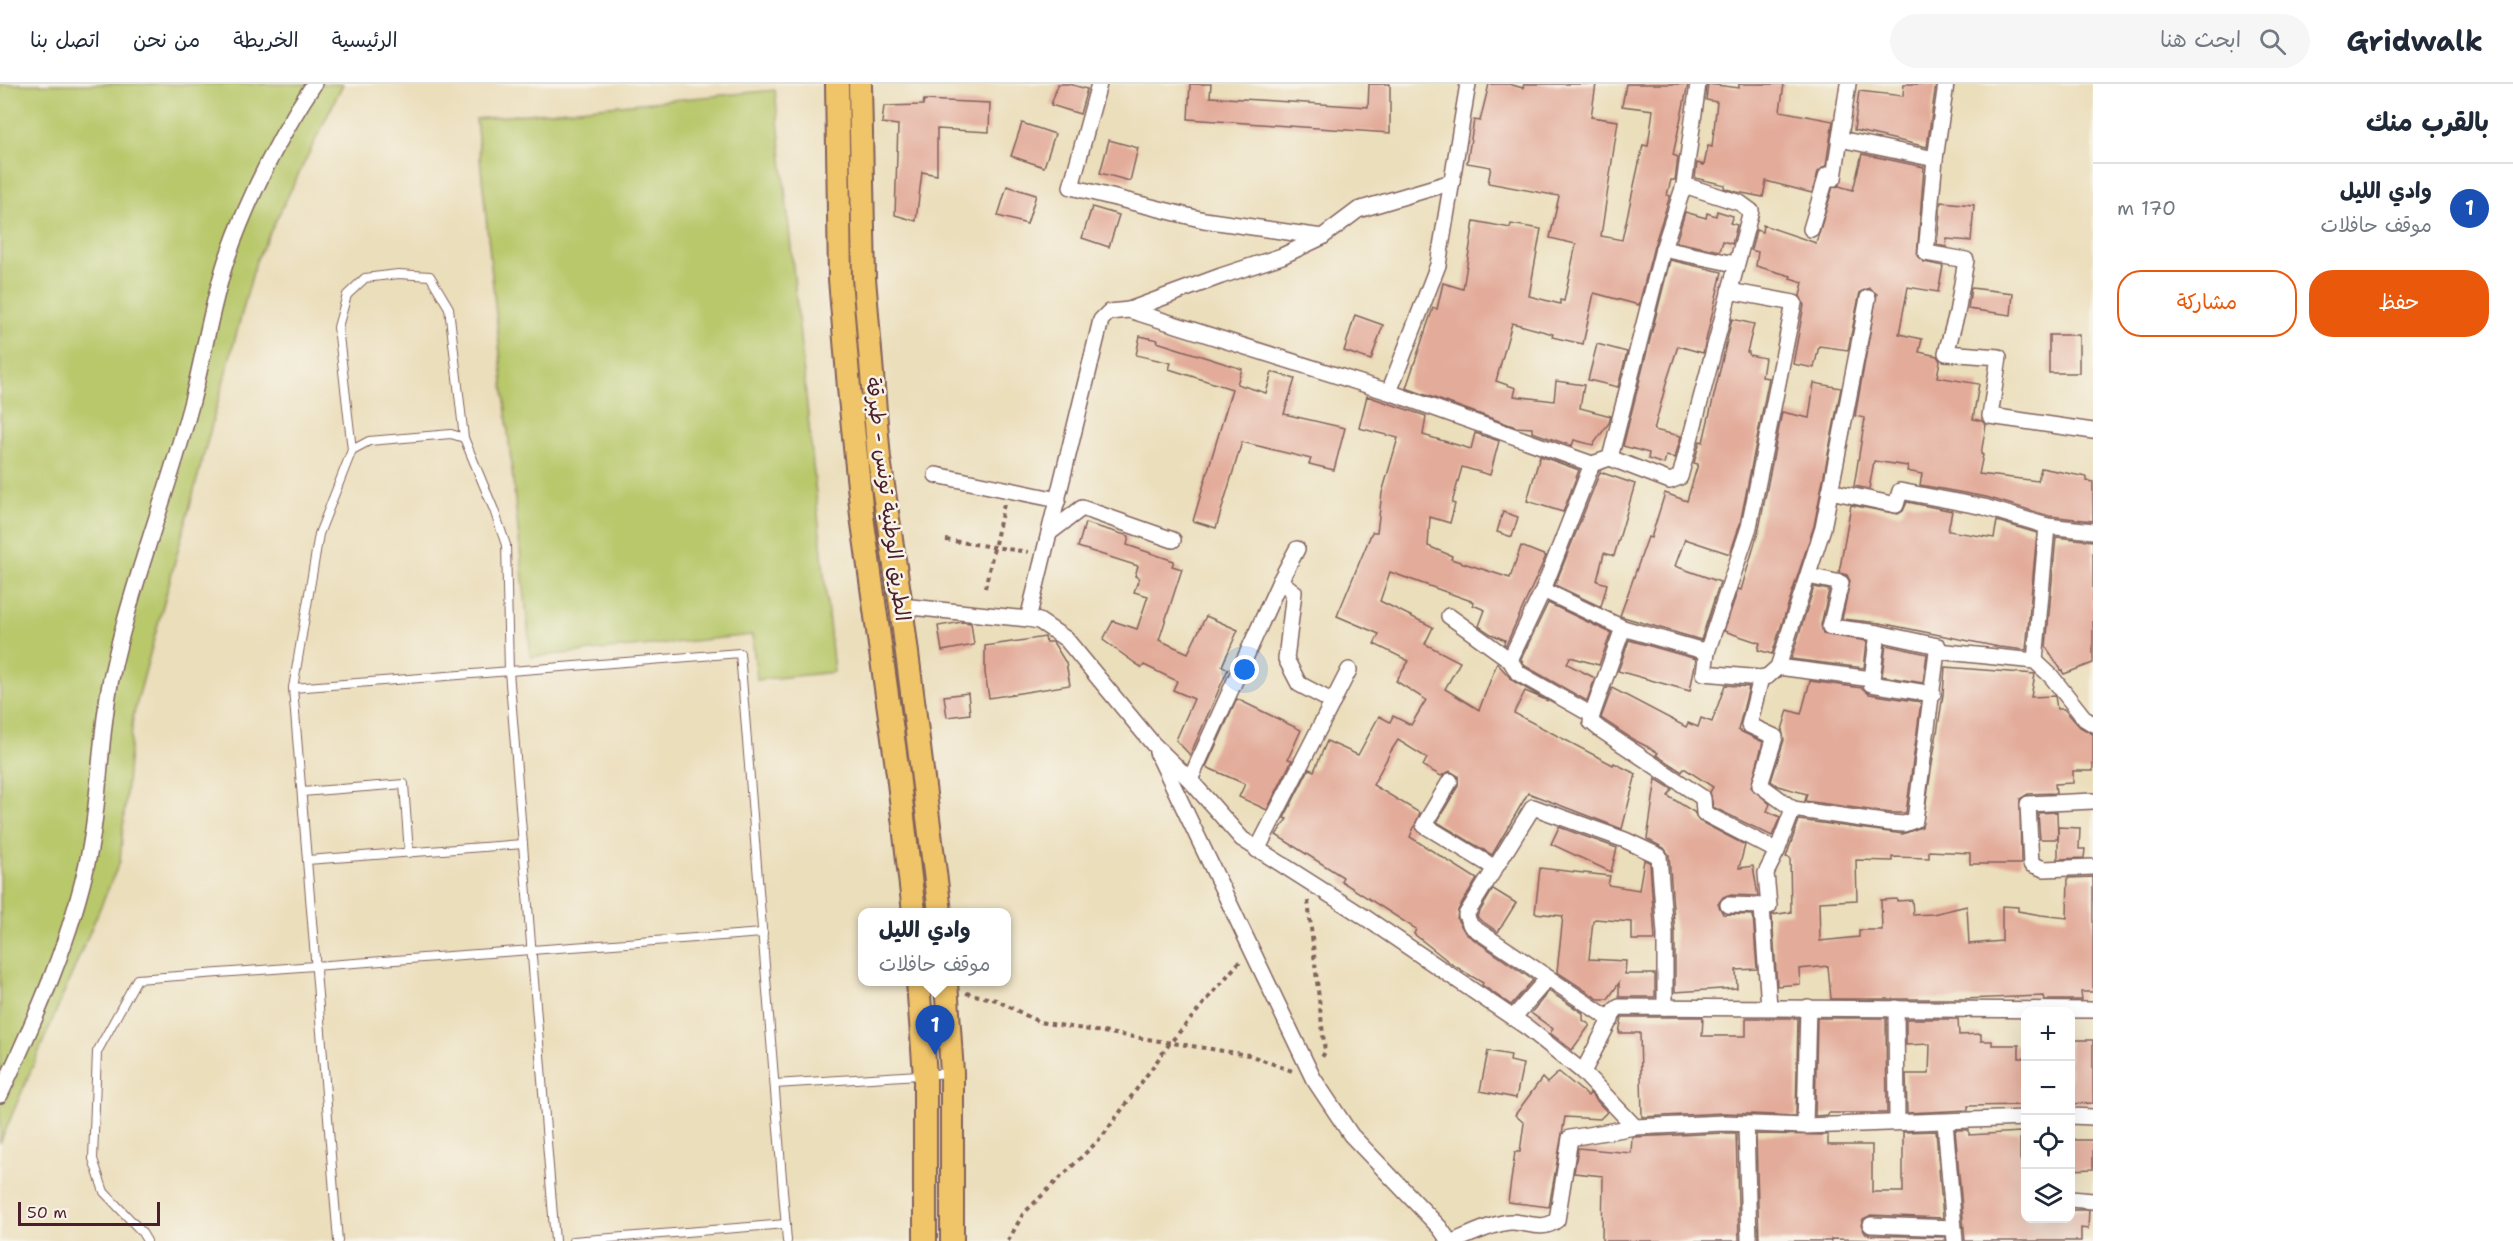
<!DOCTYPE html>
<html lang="ar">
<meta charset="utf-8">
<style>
:root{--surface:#fff;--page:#f6f6f7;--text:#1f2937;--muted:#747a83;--line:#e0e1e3;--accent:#ea580c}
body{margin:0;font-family:"Shantell Sans","Playpen Sans Arabic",sans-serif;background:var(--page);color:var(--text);direction:rtl}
.controls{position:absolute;right:18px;bottom:18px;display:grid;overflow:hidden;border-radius:12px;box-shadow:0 6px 24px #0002}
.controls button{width:54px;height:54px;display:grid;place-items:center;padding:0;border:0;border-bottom:2px solid var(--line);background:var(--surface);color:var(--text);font:30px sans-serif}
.scale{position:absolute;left:18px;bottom:15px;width:142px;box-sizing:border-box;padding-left:6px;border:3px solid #4a1f2b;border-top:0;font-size:16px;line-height:21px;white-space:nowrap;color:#4a1f2b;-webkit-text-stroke:4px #f7f3e8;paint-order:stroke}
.you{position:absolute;left:1245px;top:586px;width:21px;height:21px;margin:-15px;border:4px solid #fff;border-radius:50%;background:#1a73e8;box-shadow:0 0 0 9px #1a73e833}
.badge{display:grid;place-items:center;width:39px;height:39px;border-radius:50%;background:var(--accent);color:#fff;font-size:20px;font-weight:700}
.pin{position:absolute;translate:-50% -50px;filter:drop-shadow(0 2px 3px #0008)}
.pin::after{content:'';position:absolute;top:32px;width:21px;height:18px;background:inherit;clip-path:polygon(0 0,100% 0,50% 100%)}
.popup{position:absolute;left:858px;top:824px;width:153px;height:78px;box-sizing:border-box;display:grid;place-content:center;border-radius:12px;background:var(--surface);filter:drop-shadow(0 2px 4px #0005);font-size:20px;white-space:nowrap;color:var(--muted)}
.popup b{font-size:22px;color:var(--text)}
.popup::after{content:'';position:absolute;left:50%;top:100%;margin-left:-12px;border:12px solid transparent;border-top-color:var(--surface)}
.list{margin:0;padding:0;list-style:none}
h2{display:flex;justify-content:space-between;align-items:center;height:78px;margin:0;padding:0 24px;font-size:26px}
h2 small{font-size:20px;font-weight:400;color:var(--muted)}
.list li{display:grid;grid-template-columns:39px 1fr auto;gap:18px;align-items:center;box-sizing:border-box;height:90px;padding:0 24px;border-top:2px solid var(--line)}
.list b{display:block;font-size:22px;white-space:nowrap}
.list p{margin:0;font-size:20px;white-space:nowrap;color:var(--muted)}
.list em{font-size:20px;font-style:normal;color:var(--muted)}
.actions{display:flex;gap:12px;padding:18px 24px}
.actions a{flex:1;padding:14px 0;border:2px solid var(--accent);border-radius:24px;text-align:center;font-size:21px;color:var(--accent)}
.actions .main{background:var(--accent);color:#fff}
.icon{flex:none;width:33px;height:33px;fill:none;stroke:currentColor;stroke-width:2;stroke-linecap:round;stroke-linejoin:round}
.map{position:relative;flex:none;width:2093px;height:1157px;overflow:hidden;direction:ltr}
header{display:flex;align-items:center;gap:36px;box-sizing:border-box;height:84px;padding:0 30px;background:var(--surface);border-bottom:2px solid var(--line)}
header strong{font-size:28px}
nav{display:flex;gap:33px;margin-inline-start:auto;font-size:21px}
.search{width:420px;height:54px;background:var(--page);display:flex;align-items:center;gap:15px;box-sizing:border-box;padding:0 21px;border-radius:33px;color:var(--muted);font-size:22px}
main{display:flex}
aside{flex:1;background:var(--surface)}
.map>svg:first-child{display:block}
</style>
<header>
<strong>Gridwalk</strong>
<div class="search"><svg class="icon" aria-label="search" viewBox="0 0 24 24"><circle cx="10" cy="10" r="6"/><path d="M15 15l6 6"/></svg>ابحث هنا</div>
<nav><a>الرئيسية</a><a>الخريطة</a><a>من نحن</a><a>اتصل بنا</a></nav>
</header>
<main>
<aside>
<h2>بالقرب منك<small></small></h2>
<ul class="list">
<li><span class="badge" style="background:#1a4fb4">1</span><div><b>وادي الليل</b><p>موقف حافلات</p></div><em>170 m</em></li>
</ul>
<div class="actions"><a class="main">حفظ</a><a>مشاركة</a></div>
</aside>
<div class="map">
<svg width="2093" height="1157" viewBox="0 0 2093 1157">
<rect width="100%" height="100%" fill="#f7f3e8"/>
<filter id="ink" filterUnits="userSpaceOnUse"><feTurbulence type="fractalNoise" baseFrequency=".0167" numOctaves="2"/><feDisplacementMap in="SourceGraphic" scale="12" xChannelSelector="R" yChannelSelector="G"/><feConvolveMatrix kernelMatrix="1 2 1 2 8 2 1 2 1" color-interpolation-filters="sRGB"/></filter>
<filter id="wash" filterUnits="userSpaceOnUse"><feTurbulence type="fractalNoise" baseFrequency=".008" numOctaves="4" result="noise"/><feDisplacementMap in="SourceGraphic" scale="24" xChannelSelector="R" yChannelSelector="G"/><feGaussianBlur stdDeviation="1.35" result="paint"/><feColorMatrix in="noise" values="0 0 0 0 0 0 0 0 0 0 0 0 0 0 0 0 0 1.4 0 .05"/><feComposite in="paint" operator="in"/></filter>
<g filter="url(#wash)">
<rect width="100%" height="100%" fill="#ebdebb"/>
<g fill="#b8c86b" stroke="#81744b" stroke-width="1.5">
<path d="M0,0H343L256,177L133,633L120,777L0,1059Z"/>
<path d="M775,6L834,588L757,596L752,551L531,573L476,35Z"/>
</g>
<g id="blocks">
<g fill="#e3ab9a">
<path d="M1058,0H1069L1087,5L1080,30L1051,21Z"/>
<path d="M1190,0H1211L1210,13L1368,23L1369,0H1390V49L1188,35Z"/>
<path d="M1489,0H1509L1523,4L1524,0H1596L1591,33L1618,37L1601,152L1622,156L1643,61L1648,62L1653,26L1622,22L1626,0H1688L1673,71L1678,73L1675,96H1671L1667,111L1670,112L1654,162L1639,221L1594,209L1583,260L1552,253L1553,250L1512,239L1496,297L1516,304L1514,312L1554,317L1556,297L1584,301L1580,324L1611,332L1609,339L1593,361L1574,356L1572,362L1532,348V344L1516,343L1406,304L1433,224L1437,225L1443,199L1463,205L1474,137L1510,144L1511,140L1541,145L1529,212L1560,220V216L1564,217L1576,160L1550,154L1559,112L1488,99L1491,83L1467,79L1474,36L1480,37Z"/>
<path d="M1708,0L1739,4V0H1784L1780,27L1833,37L1826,81L1818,88L1812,109L1766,97L1763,113L1737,108L1724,104L1725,101L1695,94L1697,79L1704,81L1708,62L1712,63L1717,18L1706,16Z"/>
<path d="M1904,0H1936L1927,63L1854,46L1859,7L1903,12Z"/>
<path d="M924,16L990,19L989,48L937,45V91L922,88L916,137L895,131L898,41L882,39L884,22L923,21Z"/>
<path d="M1022,39L1055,50L1044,83L1011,72Z"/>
<path d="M1109,56L1138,64L1130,97L1100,89Z"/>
<path d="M1862,70L1924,83L1917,172L1924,178L1943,182L1938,208L1908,203L1899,250L1922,255L1919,268L1937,272L1940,277L1937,293L1979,300L1973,335L1982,337L1986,341L1981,370L1983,371L1979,390L2038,397L2041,384L2087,393V397L2093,398V437L2049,432L1986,413L1920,401L1922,390L1907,387L1908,382L1874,377L1869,405L1854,402L1865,334L1855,332L1877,210L1869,204L1860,208L1848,266L1819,262L1814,284L1793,280L1804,221L1800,212L1803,198L1790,194L1791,192L1756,182L1758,168L1751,166L1756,146L1762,148L1763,141L1816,159L1833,103L1839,102L1853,106Z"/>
<path d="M1007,102L1036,111L1027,140L998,132Z"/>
<path d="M1941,118L1974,121L1971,157L1947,155L1946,163L1937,161Z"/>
<path d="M1092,123L1119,131L1109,163L1082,154Z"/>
<path d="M1717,127L1733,132L1730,139L1737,141L1732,160L1723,157L1720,167L1676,158L1685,128L1706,134L1707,129L1716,132Z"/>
<path d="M1670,176L1722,188L1703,269L1678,262L1667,296L1654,346L1681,352L1675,374L1666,372L1664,380L1648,375L1649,369L1623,362Z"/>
<path d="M1971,204L2013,209L2011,231L1968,225Z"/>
<path d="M1355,231L1383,241L1371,276L1344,267Z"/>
<path d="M1732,235L1754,240L1747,268H1749V271L1765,274L1762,293L1769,294L1740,440L1730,470L1685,455L1675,482L1720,498L1701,556L1620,532L1648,453L1651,454L1665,409L1687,417L1698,380L1694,379L1700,357L1703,358Z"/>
<rect x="2049" y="251" width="30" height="38"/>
<path d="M1140,252L1158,256L1157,258L1242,285L1237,300L1266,309L1272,288L1295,295L1284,330L1345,344L1334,386L1309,380L1311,375L1242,358L1216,444L1193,437L1232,305L1169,285L1171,279L1136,271Z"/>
<path d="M1597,260L1627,268L1618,303L1588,296Z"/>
<path d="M1814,299L1841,304L1814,442L1772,570L1758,566L1760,559L1724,547L1738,505L1741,506L1759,445L1782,328L1809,334Z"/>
<path d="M1367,312L1426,332L1423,351L1471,365L1475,349L1499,357L1490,391L1462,383L1452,419L1455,420L1450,439L1430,433L1428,462L1452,472L1451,475L1510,494L1521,462L1546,472L1506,561L1504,560L1505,556L1491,550L1479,542L1485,526L1473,521L1474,518L1390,488L1380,517L1433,543L1425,560L1460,578L1445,605L1479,626L1497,579L1513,597L1548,617L1525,607L1514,629L1613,681L1614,679L1636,690L1622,745L1528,709L1492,771L1437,738L1458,702V692L1450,687L1441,692L1423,682L1427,674L1398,656L1391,667L1373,701L1420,729L1410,753L1477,795L1458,826L1457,835L1466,850L1533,896L1511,921L1482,901L1483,899L1453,881L1414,850L1416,845L1341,797L1343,793L1276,751L1287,735L1284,734L1309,685L1314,687L1327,657L1358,671L1379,632L1390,638L1393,632L1411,641L1426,616L1396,597L1409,577L1374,560L1379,550L1337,532L1372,448H1377L1382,409L1398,354L1359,344Z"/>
<path d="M1540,372L1579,386L1563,428L1527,417Z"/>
<path d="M1600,388L1635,400L1614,472L1604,469L1597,497L1607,500L1601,523L1555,501Z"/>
<path d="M1907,418L1952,427L1948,447L1994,454L1997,437L2037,449L2026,566L1999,563L1880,539L1842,535L1850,497L1847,491L1839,489L1851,421L1898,430L1903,427Z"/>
<path d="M1503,428L1518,433L1512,453L1497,448Z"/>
<path d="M1085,439L1129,452L1127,461L1174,477L1172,482L1182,485L1159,556L1188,569L1206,532L1238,546L1222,582L1228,585L1190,671L1176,656L1194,615L1173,606L1177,597L1144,581L1142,584L1103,556L1113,537L1137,545L1148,512L1134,508L1139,494L1135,492L1138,482L1078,463Z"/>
<path d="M2056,453L2093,457V579L2064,590L2046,563Z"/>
<path d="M1814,503L1829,506L1821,541L1823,550L1867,557L1864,584L1791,575Z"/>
<path d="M1548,519L1611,549L1599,581L1570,573L1567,580L1595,594L1587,617L1525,582L1521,575Z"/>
<path d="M962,538L971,539L974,561L942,567L938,542Z"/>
<path d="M1045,553L1046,558H1053L1066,579L1070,601L989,614L985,589V562Z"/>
<path d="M1629,556L1696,575L1690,607L1618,587Z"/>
<path d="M1886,561L1927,570L1923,599L1882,592Z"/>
<path d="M1945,583L2035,590L2031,613L2055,612L2057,625H2064L2080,643L2093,650V687H2073V699L2055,700L2056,709L2028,710L2020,715L2021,780H1970V769L1929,767V774L1892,773V777L1856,776L1857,816L1819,818L1820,857L1859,853V846H1882L1881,816L1897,815V817L1912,816L1913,831L1933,830L1967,822L1969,860L2002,857V822L2018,823V827L2041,831L2067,834L2068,794L2093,793V908H2081L2082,916H2045L2044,912L1964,915H1831L1828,882L1799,885L1800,900L1777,902L1772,831L1791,828L1790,774L1786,773L1799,736L1903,750L1922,743L1943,611Z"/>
<path d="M1810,597L1862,604L1869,610L1921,618L1906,729H1891L1805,717L1807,710L1778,702L1771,697L1784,656L1782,646L1788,626L1801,630Z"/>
<path d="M1725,601L1749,603L1738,646L1763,658L1751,703L1770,720L1767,727L1780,733L1772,752L1713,723L1710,708L1713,703L1684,684L1682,688L1656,671L1658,669L1652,665L1634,656L1601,634L1612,604L1686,643L1688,639L1698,643L1701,634L1712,638Z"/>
<path d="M968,609L970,630L947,633L944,612Z"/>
<path d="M1237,615L1301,646L1288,675L1292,676L1267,726L1239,713L1245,700L1206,683Z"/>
<path d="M1656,695L1672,705L1668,712L1694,728L1699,737L1745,761L1739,784L1753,782L1758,812L1728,811L1723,813L1718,820L1723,830L1753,831L1757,885L1736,886L1737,904L1675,908V850L1669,771L1664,764L1647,755Z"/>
<path d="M2057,728L2058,755H2040L2038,729Z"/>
<path d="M1559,743L1617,764L1611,788L1551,760Z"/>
<path d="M2058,743L2080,744L2079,765H2085L2084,774L2058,775Z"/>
<path d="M1644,776L1650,778L1655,856H1632V838L1595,835L1593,837L1589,875L1626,877L1625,890H1655V913H1619V899L1608,915H1598L1557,888L1563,832L1535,829L1540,784L1610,792L1608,801L1639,806Z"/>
<path d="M1493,805L1516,819L1498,848L1479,835L1477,832Z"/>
<path d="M1549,907L1583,929V936L1590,941L1572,966L1550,949L1553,945L1531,929Z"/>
<path d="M1622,933H1703L1702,952H1746V934H1798L1796,1032L1724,1029L1642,1033L1640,949H1619Z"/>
<path d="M1817,934H1886L1887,1029H1828V1031L1815,1032Z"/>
<path d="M1906,935H1958L1959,951L1981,950V957H1992V961H2019V974H2025V1021L1968,1022V1026L1907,1029L1906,990H1929L1930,960L1906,961Z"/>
<path d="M2070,956H2093V1019L2070,1020Z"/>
<path d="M1488,967L1511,971L1510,977L1523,980L1516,1014L1480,1007Z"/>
<path d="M1559,988L1588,1012L1590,1009L1607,1028L1600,1035L1565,1033L1549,1123L1508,1118L1515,1068H1520L1524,1039L1515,1031L1542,994L1547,999Z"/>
<path d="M1955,1046H1969V1051L2020,1048V1075L2025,1089V1134H2070V1126H2089L2088,1145L2081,1144V1157H1965Z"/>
<path d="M1936,1047L1943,1134L1871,1131L1863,1135L1861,1141L1865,1149L1870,1151L1945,1153V1157L1831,1155V1157H1759L1756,1050L1828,1051V1061H1872V1108H1903V1048Z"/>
<path d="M1724,1049H1736L1739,1157H1602L1603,1092L1574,1089L1578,1064L1631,1069L1632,1053Z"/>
<path d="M2070,1056H2093V1085L2070,1086Z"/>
</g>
</g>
</g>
<g filter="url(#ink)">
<use href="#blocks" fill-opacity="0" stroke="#82625d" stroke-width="1.5"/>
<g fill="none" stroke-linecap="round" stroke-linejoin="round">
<defs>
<g id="service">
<path d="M352,366L338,243L347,211L365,194L398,190L430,192L449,224L464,354"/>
<path d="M293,604L319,450L352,366L369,357L451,350L464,354L494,426L506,461L509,587L555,1157"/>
<path d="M302,708L404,700L409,769"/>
<path d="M307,776L523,760"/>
<path d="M775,1000L951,989"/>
<path d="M147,1157L141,1147L104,1108L93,1075L97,968L137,895L763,849"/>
<path d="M338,1157L293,604L740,569L787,1157"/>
<path d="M573,1157L786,1140"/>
</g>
<g id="minor">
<path d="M1099,0L1071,103L1204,136L1322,153"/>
<path d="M1946,0L1935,75L1926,169L1966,176L1957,229L1946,269L1999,273L1990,332L2093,347"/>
<path d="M1840,55L1935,75"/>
<path d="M1811,145L1827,91L1834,94L1848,0"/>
<path d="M1663,165L1684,101"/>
<path d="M1129,226L1221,192L1282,172L1322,153L1358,126L1452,98"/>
<path d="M1389,308L1592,380"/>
<path d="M1610,374L1670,397L1680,393L1751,127L1740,119L1684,101L1698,0"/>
<path d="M936,391L1058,416"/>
<path d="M1830,407L1896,421L1900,407L1984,423L2047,442"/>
<path d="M1049,449L1082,424L1173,456"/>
<path d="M1808,492L1841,499L1830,543L1878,549"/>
<path d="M1280,497L1294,508L1286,575L1299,600L1333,618"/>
<path d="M1543,506L1623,544L1707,568L1704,589L1761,594L1768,592L1778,583L1823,444L1868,214"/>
<path d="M901,522L1028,535L1039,537L1066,555L1153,660L1190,696L1242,755L1363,832L1528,944L1583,988L1635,1043L1724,1039L1805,1042L2026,1034"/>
<path d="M1449,532L1510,576L1543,506L1592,380L1610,374L1663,165L1735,180"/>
<path d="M1028,535L1101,236L1109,228L1129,226L1389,308L1438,181L1468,0"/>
<path d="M1707,568L1749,443L1794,219L1729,207"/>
<path d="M1510,576L1518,589L1592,631L1591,638L1601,646L1703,714L1704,729L1777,767L1793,725L1890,739L1904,740L1915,736L1937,567L2035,577L2051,592L2085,635L2093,640"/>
<path d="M2035,577L2047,442L2093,447"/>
<path d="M1778,583L1872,595L1871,600L1933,610"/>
<path d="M1761,594L1749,641L1775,653L1760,701L1793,725"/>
<path d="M1872,595L1878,549L1938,562L1937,567"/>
<path d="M1592,631L1623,544"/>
<path d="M1157,668L1313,994L1351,1051L1440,1144L1449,1157"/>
<path d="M1190,696L1280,497L1297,465"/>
<path d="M1450,697L1424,741L1495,784"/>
<path d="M2093,717L2028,720L2031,780L2044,785L2093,783"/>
<path d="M1257,766L1349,586"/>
<path d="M1728,821L1769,822L1766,789L1777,767"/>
<path d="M1762,823L1769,923"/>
<path d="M1896,924L1897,1036"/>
<path d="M1513,934L1547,895"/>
<path d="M1611,936L1471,842L1466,831L1533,723L1625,756L1659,772L1665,850V923"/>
<path d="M1583,988L1615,926L1619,923L2093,926"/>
<path d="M0,1011C36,934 72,854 89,770C101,711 99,649 112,590C132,497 168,409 192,317C204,271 211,223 226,177C248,115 278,54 314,0"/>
<path d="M2070,1032L2093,1033"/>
<path d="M1945,1038L1955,1157"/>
<path d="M1746,1040L1749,1157"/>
<path d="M1805,1042L1808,923"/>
<path d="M2070,1115L2093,1117"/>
<path d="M1871,1141L1954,1144"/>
<path d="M1455,1157C1469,1151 1498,1137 1513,1138C1529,1139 1543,1147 1557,1136L1570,1054L1635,1043"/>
</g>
<g id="primary">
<path d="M837,0L840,195L849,304L862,432L898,690L914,828"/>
<path d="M860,0L864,194L879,375L901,522L940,828"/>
<path d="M918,898L925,992V1157"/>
<path d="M946,898L952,989V1157"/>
</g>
</defs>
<use href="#service" stroke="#82625d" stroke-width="10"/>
<use href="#minor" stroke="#82625d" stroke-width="18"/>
<use href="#primary" stroke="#82625d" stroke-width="26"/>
<g stroke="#82625d" stroke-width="4" stroke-dasharray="4.5 4.5" stroke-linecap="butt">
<path d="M946,456L1028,468"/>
<path d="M985,504L1004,420"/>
<path d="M1308,817L1325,968L1321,975"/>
<path d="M966,909L996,916L1039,938L1249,971L1292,987"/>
<path d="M1008,1157L1023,1130L1102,1053L1170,959L1241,876"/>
</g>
<use href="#service" stroke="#fff" stroke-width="8"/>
<use href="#minor" stroke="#fff" stroke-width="15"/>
<use href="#primary" stroke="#f0c469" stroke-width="22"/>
</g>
</g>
<g text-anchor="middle" stroke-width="5" stroke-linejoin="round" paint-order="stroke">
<g font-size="21" fill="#4a1f2b" stroke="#f7f3e8">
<text transform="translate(888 415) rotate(83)" y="7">الطريق الوطنية تونس - طبرقة</text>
</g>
</g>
</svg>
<div class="controls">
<button>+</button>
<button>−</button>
<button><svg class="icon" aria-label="locate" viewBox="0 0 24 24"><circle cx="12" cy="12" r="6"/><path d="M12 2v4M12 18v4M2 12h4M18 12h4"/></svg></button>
<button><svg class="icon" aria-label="layers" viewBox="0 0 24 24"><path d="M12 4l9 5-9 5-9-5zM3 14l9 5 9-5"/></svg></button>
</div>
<div class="scale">50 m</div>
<div class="you"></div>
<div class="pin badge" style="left:935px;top:971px;background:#1a4fb4">1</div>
<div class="popup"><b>وادي الليل</b>موقف حافلات</div>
</div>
</main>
